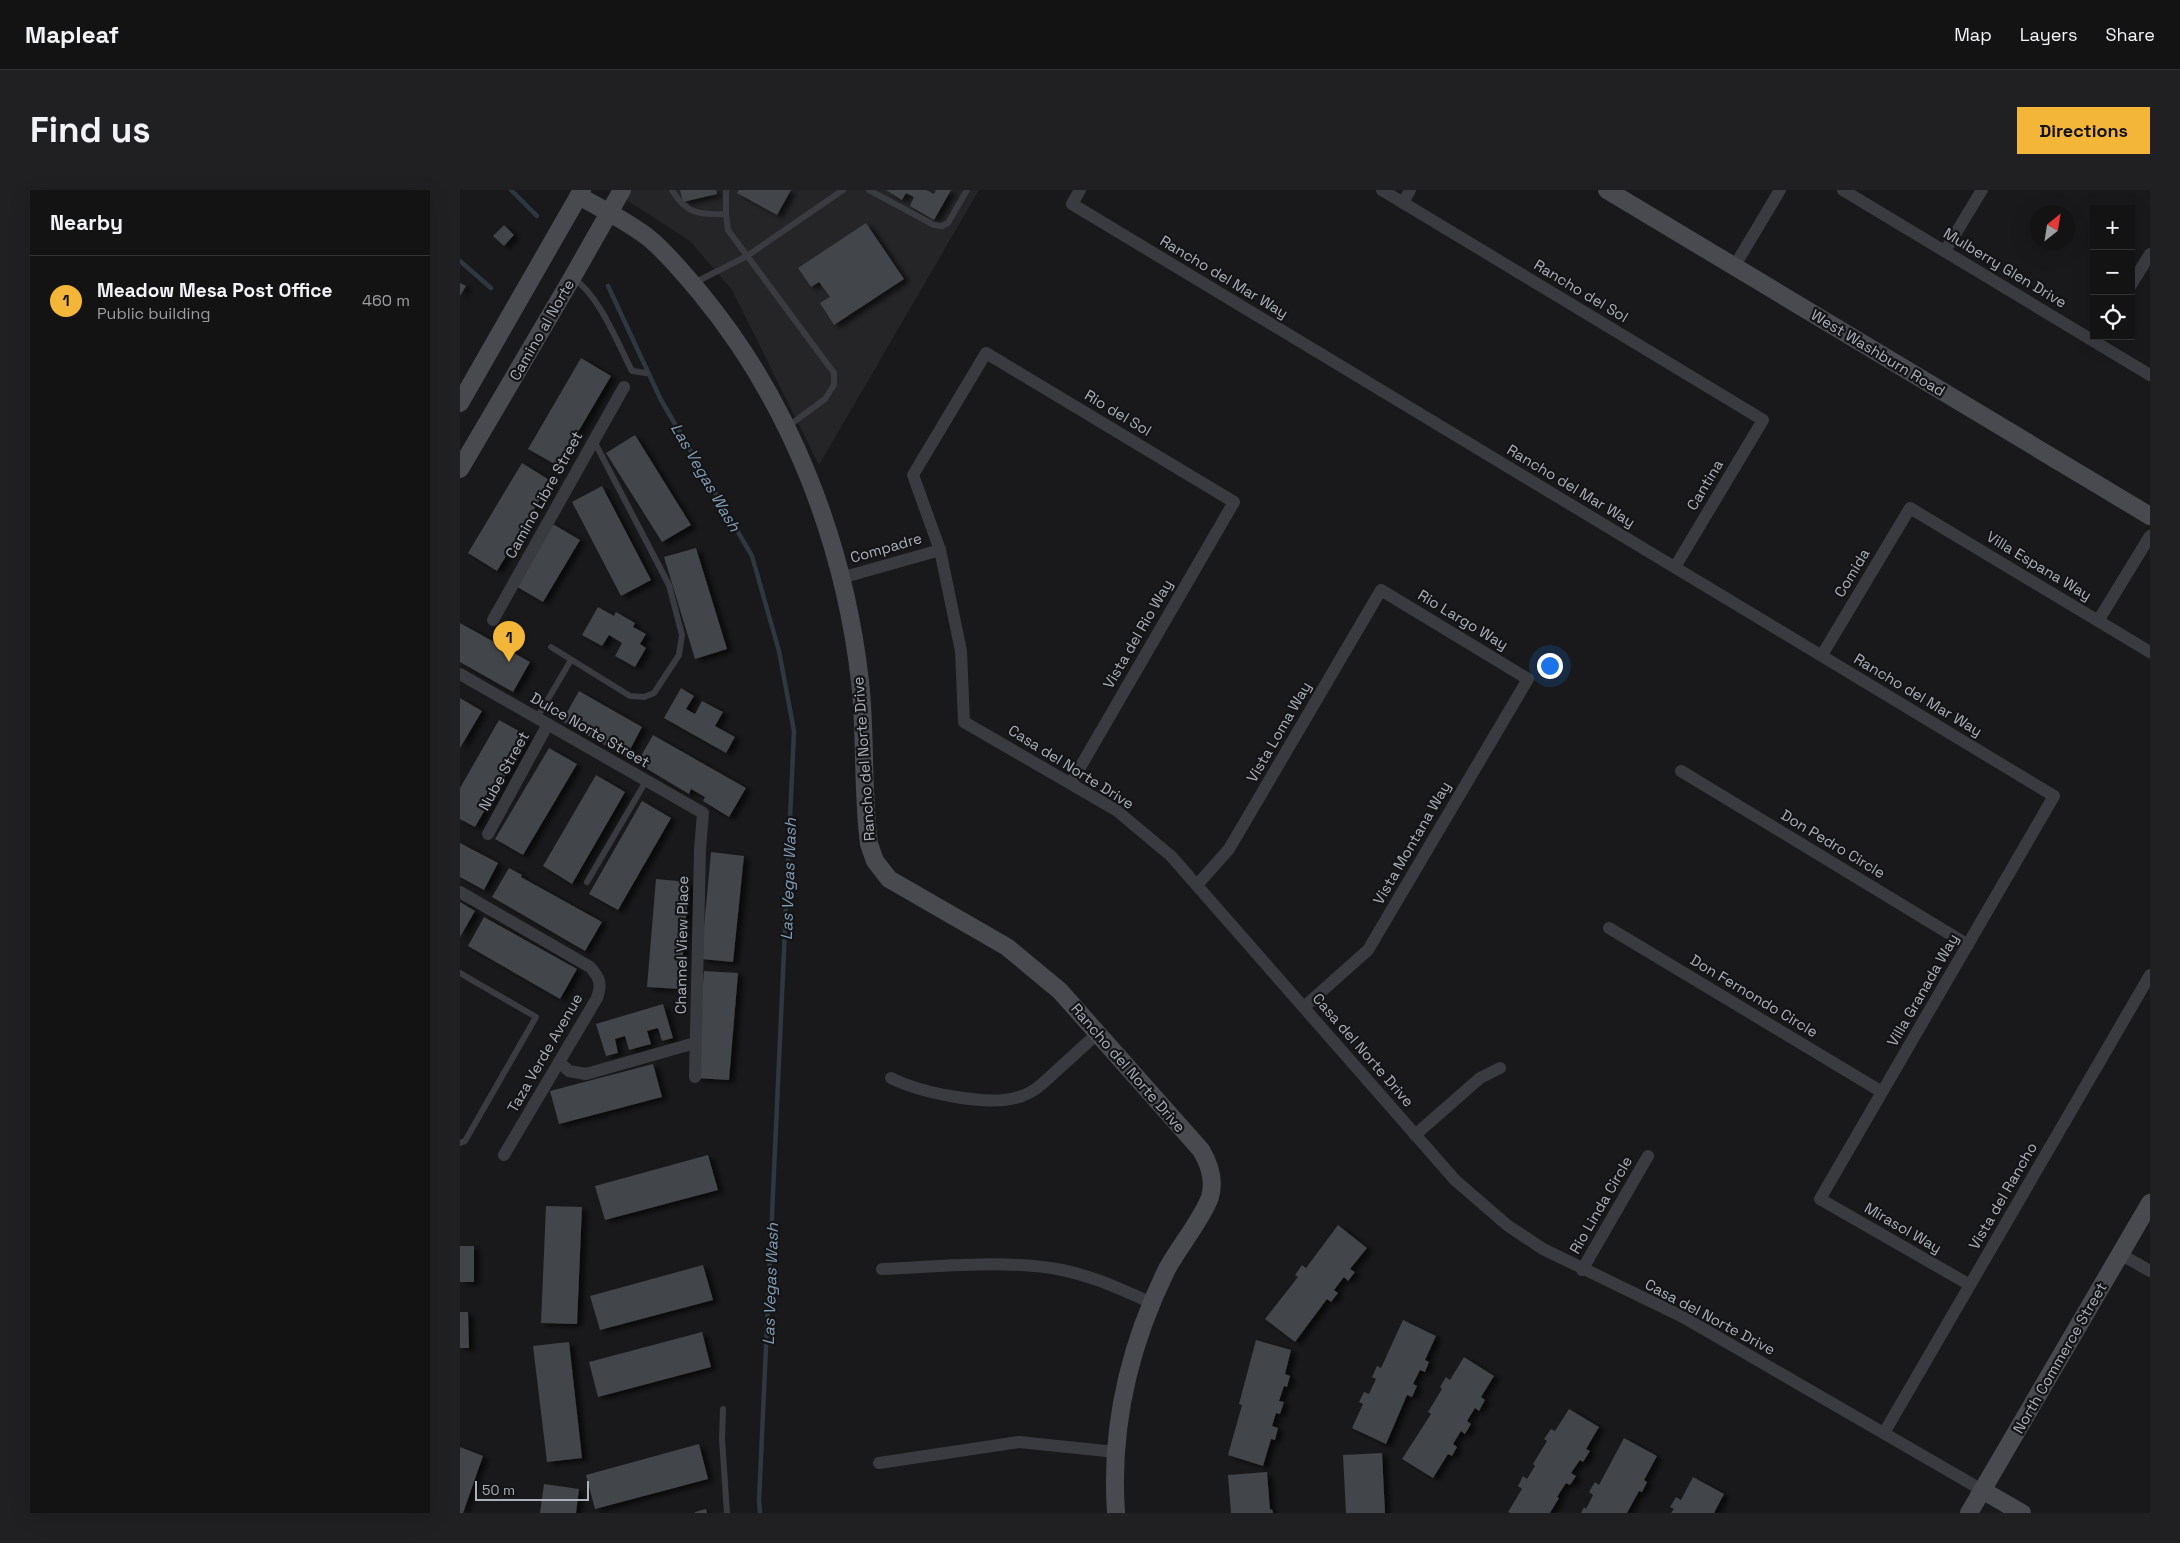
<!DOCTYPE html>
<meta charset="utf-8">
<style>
:root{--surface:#131314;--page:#202022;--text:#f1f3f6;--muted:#9d9ea0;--line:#323234;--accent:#f4b638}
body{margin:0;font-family:"Space Grotesk",sans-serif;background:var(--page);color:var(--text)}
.controls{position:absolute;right:15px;top:15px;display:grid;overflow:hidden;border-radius:0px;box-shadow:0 5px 20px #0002}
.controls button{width:45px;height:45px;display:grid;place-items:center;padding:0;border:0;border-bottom:1px solid var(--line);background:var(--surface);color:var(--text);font:25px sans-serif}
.compass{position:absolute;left:1570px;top:15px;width:45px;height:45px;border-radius:50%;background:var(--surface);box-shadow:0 5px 20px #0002;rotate:30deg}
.scale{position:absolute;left:15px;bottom:12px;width:114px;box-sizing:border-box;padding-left:5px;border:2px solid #abb0bb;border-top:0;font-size:14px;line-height:18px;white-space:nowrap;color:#abb0bb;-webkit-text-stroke:4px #141416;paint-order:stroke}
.you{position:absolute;left:1089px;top:475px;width:18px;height:18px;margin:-12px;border:4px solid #fff;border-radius:50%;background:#1a73e8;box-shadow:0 0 0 8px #1a73e833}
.badge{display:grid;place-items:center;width:32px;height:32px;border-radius:50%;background:var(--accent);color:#111;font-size:16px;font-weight:700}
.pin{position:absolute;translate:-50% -41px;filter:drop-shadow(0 1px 2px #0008)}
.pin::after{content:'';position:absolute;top:26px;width:18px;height:15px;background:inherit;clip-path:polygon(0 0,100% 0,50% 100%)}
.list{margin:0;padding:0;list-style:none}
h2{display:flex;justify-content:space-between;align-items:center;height:65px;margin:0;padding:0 20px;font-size:21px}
h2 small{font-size:16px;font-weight:400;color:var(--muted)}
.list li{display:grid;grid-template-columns:32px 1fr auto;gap:15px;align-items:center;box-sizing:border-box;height:90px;padding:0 20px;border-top:1px solid var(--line)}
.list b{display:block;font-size:19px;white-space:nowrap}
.list p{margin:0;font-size:16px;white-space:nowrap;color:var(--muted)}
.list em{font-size:16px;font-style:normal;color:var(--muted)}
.icon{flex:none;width:28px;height:28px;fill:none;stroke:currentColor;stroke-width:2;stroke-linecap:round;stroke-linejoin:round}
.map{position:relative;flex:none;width:1690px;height:1323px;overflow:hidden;border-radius:0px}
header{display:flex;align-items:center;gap:30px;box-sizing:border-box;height:70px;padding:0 25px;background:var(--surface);border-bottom:1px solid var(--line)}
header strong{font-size:24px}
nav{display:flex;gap:28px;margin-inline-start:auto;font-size:18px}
.intro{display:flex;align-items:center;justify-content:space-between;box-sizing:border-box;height:120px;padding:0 30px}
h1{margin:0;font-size:35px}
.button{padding:12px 22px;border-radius:0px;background:var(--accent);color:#111;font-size:18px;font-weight:700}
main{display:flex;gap:30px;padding:0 30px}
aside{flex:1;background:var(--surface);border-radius:0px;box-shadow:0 5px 20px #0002}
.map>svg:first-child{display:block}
</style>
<header>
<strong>Mapleaf</strong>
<nav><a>Map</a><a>Layers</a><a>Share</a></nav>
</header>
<div class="intro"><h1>Find us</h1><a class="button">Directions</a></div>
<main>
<aside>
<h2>Nearby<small></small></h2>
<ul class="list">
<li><span class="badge">1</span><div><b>Meadow Mesa Post Office</b><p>Public building</p></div><em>460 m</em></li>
</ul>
</aside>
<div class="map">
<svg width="1690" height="1323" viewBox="0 0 1690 1323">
<defs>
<filter id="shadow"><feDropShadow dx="5.5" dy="3" stdDeviation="2.5" flood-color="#0009"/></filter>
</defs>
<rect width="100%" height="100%" fill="#19191b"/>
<path fill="#252528" d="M170,0H519L359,275L272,100L230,51L165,9Z"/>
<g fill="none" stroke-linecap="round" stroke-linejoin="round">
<g stroke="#2e3840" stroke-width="4.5">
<path d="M51,0L77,26"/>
<path d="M0,71L31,98"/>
<path d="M148,96L201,210L292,366L319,461L334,541L299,1311L300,1323"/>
</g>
</g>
<g fill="#434448" filter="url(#shadow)">
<path d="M220,0H256L257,4L223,12Z"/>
<path d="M279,0H331L317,25L277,3Z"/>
<path d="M426,0H466L474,4L476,0H491L474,30L450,16L454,7L446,3L442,10Z"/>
<path d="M406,33L444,89L374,135L360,113L370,107L359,92L351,97L338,78Z"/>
<path d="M44,35L54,45L44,56L33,46Z"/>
<path d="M0,93L6,96L0,106Z"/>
<path d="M121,168L151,186L98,276L68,259Z"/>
<path d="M175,245L231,335L202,352L146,263Z"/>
<path d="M62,273L91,291L37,381L8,363Z"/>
<path d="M142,296L191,390L161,406L112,312Z"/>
<path d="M91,333L120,350L83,412L54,395Z"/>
<path d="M236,358L267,459L235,469L204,367Z"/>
<path d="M138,417L154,426L156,422L175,433L173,437L186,444L180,454L186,458L175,477L155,466L162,453L149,445L142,456L122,445Z"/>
<path d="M0,433L70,472L53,502L0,472Z"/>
<path d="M221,498L234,506L226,519L235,524L242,511L263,522L255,536L275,547L266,563L204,528Z"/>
<path d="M119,501L182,537L166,567L102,531Z"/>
<path d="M0,508L22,521L0,558Z"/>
<path d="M39,530L68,546L15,637L0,629V598Z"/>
<path d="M193,545L286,598L269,627L243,611L245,607L231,599L229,604L177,573Z"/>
<path d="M89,558L117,574L63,665L35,649Z"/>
<path d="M136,585L165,602L112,694L83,676Z"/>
<path d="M182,611L211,628L158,720L129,704Z"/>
<path d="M0,653L38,673L24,700L0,687Z"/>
<path d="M251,662L284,666L273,772L241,769Z"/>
<path d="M49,678L62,685L61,687L142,732L125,761L32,707Z"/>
<path d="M196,689L229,692L220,799L187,797Z"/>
<path d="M0,712L15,721L0,747Z"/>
<path d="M24,727L117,779L100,809L8,756Z"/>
<path d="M244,781L278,783L269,890L236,888Z"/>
<path d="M203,814L213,848L202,851L198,838L187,841L191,854L169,860L165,846L155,849L158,863L146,866L136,834Z"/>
<path d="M193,874L202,907L99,934L90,901Z"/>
<path d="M248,965L258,1000L145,1030L135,996Z"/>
<path d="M86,1016L122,1017L117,1134L81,1133Z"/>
<path d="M878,1035L907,1058L890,1079L895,1082L888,1091L884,1087L874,1100L878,1103L871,1112L867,1109L835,1152L805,1129L838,1087L835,1085L842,1075L846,1078Z"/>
<rect x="0" y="1056" width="14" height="36"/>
<path d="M243,1075L253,1110L140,1140L130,1106Z"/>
<path d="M0,1122H8L9,1158H0Z"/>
<path d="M943,1130L976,1146L965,1170L969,1172L965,1182L960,1180L953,1194L957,1196L952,1207L947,1205L926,1254L892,1238L903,1214L899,1212L904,1202L909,1204L916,1189L912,1187L917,1176L921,1178Z"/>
<path d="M242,1142L251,1177L138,1207L129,1172Z"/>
<path d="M796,1150L831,1160L825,1184L830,1186L827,1197L824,1196L819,1211L824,1212L820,1224L816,1223L812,1236L818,1238L815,1250L811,1249L803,1276L768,1265L782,1215L779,1214Z"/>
<path d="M109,1152L122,1268L87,1272L73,1156Z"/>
<path d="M1004,1167L1034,1186L1021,1207L1025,1210L1019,1221L1015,1218L1007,1231L1011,1234L1005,1244L1001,1241L993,1254L997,1257L992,1266L988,1264L973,1288L942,1269L971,1224L968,1222L982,1199L980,1197L986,1187L990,1190Z"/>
<path d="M1109,1219L1139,1237L1126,1259L1130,1261L1123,1272L1120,1270L1111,1283L1116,1286L1110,1295L1106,1293L1097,1307L1099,1308L1090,1323H1050L1048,1322L1062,1299L1058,1296L1063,1286L1067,1289L1075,1276L1073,1274L1087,1251L1084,1249L1091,1239L1095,1241Z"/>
<path d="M1164,1248L1197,1266L1184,1290L1187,1292L1182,1302L1179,1301L1167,1323H1121L1124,1317L1126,1319L1133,1305L1129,1302L1135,1292L1139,1295Z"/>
<path d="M239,1254L248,1289L135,1319L126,1285Z"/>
<path d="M0,1257L23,1266L3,1323H0Z"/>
<path d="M922,1263L925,1323H886L883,1265Z"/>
<path d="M807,1282L810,1320L812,1319L813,1323H771L768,1285Z"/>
<path d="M1233,1287L1264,1304L1254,1323H1211L1214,1319L1210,1317L1216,1307L1221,1310Z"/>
<path d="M84,1294L119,1299L116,1323H80Z"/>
<path d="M246,1319L247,1323H235V1322Z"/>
</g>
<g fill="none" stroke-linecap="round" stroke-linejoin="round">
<g stroke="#3a3b40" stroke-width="6">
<path d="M212,0C226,24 240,25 266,24"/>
<path d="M266,0V24L268,40L374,183V195L365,209L327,237"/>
<path d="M409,0L474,35L482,36L488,33L507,0"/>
<path d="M114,89C139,105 158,154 172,181L186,183"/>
<path d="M234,93L287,66L383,0"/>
<path d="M91,457L170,506L184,507L194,503L219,465L222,445L209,395L134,251"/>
<path d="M77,528L111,470"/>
<path d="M127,692L186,591"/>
<path d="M0,783L76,827L5,951L0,953"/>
<path d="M263,1219L262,1249L267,1323"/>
</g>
<g stroke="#3a3b40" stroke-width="12">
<path d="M620,0L612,14L1594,606L1360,1009L1510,1095"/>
<path d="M922,0L1303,230L1215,377"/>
<path d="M1383,0L1690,185"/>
<path d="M943,13L950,0"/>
<path d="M1485,61L1522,0"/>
<path d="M1274,77L1320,0"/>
<path d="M1671,95L1690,64"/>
<path d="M381,388L480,360"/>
<path d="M33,430L164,197"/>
<path d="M1638,431L1690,346"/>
<path d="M1362,465L1450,318L1690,462"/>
<path d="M0,484L243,623L240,660L235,887"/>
<path d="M1221,581L1508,755"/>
<path d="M611,593L774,312L526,163L453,285L480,360L501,461L504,532L656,620L711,666L995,990L1047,1035L1083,1059L1223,1127L1522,1300"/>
<path d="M28,644L88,534"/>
<path d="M737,695L769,659L921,400L1068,489L908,760L844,817"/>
<path d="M0,702L130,777C140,788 142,794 137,808L44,965"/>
<path d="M1149,738L1422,902"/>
<path d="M99,872L109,881L126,884L235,853"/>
<path d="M431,888C458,902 525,916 555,908C565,906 574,901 582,894L638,843"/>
<path d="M955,945L1020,888L1040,878"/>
<path d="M1660,1064L1690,1081"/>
<path d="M422,1079C478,1077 548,1069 602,1080C633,1086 662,1100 692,1113"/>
<path d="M1122,1080L1188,966"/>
<path d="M1424,1243L1690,785"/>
<path d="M419,1273L559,1252L656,1262"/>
</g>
<g stroke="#484a50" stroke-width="18">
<path d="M1147,0L1690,326"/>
<path d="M119,6C143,20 168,31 190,49C209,65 225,85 241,104C331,213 384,352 400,491C406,545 402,600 409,654L415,671L429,689L547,757L600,801L741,960C750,975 755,990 750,1007C743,1028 718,1058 707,1079C669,1156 650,1237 656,1323"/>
<path d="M0,213L122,0"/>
<path d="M0,279L112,88L162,0"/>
<path d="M1522,1300L1562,1323"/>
<path d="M1509,1323L1690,1013"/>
</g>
</g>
<g text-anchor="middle" stroke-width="4.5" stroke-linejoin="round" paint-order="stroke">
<g font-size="15" fill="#abb0bb" stroke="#141416">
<text transform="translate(1545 78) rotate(31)" y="5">Mulberry Glen Drive</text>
<text transform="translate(764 87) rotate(31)" y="5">Rancho del Mar Way</text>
<text transform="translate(1121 101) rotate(31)" y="5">Rancho del Sol</text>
<text transform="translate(82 140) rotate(-60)" y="5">Camino al Norte</text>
<text transform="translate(1418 163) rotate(31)" y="5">West Washburn Road</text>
<text transform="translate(658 223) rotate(31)" y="5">Rio del Sol</text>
<text transform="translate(1245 295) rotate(-59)" y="5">Cantina</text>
<text transform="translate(1111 296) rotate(31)" y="5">Rancho del Mar Way</text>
<text transform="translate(84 305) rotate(-61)" y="5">Camino Libre Street</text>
<text transform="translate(426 358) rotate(-16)" y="5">Compadre</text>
<text transform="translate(1579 376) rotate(31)" y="5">Villa Espana Way</text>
<text transform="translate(1392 383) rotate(-59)" y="5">Comida</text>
<text transform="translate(1003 430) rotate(31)" y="5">Rio Largo Way</text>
<text transform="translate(678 444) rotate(-60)" y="5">Vista del Rio Way</text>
<text transform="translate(1458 505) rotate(31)" y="5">Rancho del Mar Way</text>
<text transform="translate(130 540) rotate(30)" y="5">Dulce Norte Street</text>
<text transform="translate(819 542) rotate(-60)" y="5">Vista Loma Way</text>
<text transform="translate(404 569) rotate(-94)" y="5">Rancho del Norte Drive</text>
<text transform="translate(611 577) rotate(32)" y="5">Casa del Norte Drive</text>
<text transform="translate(44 581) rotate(-61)" y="5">Nube Street</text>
<text transform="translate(952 653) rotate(-60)" y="5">Vista Montana Way</text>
<text transform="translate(1373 654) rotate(31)" y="5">Don Pedro Circle</text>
<text transform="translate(222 755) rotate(-89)" y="5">Channel View Place</text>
<text transform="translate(1463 800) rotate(-60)" y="5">Villa Granada Way</text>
<text transform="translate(1294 806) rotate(31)" y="5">Don Fernondo Circle</text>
<text transform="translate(903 860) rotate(49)" y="5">Casa del Norte Drive</text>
<text transform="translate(85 863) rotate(-60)" y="5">Taza Verde Avenue</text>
<text transform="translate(668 878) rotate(49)" y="5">Rancho del Norte Drive</text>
<text transform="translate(1543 1006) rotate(-60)" y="5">Vista del Rancho</text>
<text transform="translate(1141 1015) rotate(-60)" y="5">Rio Linda Circle</text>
<text transform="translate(1443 1038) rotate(30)" y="5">Mirasol Way</text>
<text transform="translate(1250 1127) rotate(28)" y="5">Casa del Norte Drive</text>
<text transform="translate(1600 1168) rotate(-60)" y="5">North Commerce Street</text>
</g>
<g font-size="16" font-style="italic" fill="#829db6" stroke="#141416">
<text transform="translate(246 287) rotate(60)" y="6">Las Vegas Wash</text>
<text transform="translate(328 689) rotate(-88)" y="6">Las Vegas Wash</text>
<text transform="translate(310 1094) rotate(-88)" y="6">Las Vegas Wash</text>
</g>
</g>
</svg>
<div class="controls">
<button>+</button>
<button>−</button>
<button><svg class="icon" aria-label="locate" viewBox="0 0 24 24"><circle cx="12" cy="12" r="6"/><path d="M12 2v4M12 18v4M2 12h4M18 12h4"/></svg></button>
</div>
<svg class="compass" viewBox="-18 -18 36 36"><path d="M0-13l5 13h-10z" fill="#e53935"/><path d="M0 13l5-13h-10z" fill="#9d9ea0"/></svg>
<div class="scale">50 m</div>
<div class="you"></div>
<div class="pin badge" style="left:49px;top:472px">1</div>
</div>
</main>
